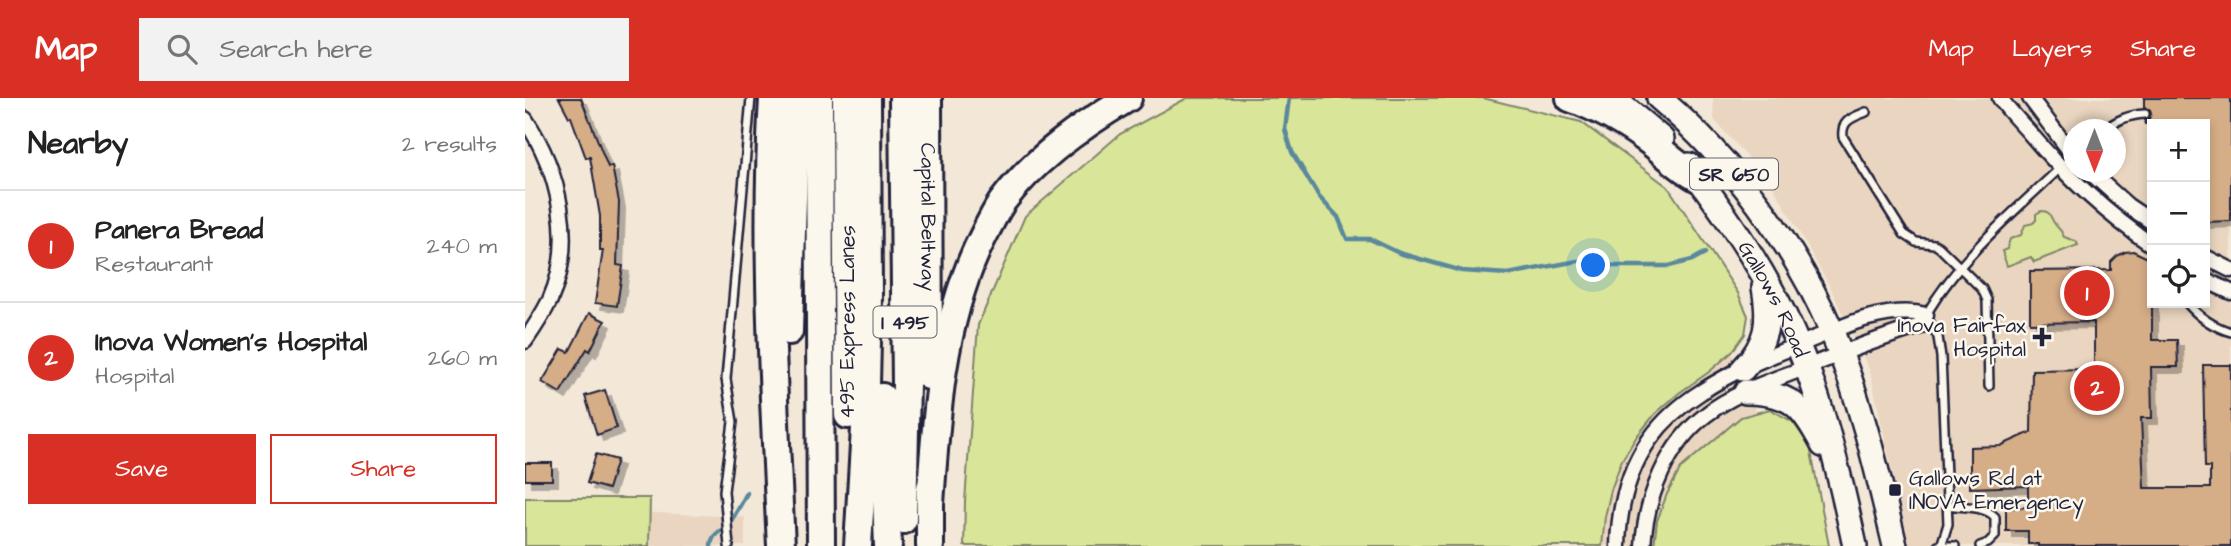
<!DOCTYPE html>
<meta charset="utf-8">
<style>
:root{--surface:#fff;--page:#f2f2f2;--text:#222;--muted:#767676;--line:#e0e0e0;--accent:#d93025}
body{margin:0;font-family:"Architects Daughter",sans-serif;background:var(--page);color:var(--text)}
.controls{position:absolute;right:21px;top:21px;display:grid;overflow:hidden;border-radius:0px;box-shadow:0 4px 10px #0003}
.controls button{width:63px;height:63px;display:grid;place-items:center;padding:0;border:0;border-bottom:2px solid var(--line);background:var(--surface);color:var(--text);font:35px sans-serif}
.compass{position:absolute;left:1538px;top:21px;width:63px;height:63px;border-radius:50%;background:var(--surface);box-shadow:0 4px 10px #0003;rotate:180deg}
.you{position:absolute;left:1069px;top:168px;width:24px;height:24px;margin:-18px;border:5px solid #fff;border-radius:50%;background:#1a73e8;box-shadow:0 0 0 10px #1a73e833}
.badge{display:grid;place-items:center;width:46px;height:46px;border-radius:50%;background:var(--accent);color:#fff;font-size:23px;font-weight:700}
.pin{position:absolute;translate:-50% -50%;border:4px solid #fff;box-shadow:0 2px 7px #0006}
.list{margin:0;padding:0;list-style:none}
h2{display:flex;justify-content:space-between;align-items:center;height:91px;margin:0;padding:0 28px;font-size:30px}
h2 small{font-size:23px;font-weight:400;color:var(--muted)}
.list li{display:grid;grid-template-columns:46px 1fr auto;gap:21px;align-items:center;box-sizing:border-box;height:112px;padding:0 28px;border-top:2px solid var(--line)}
.list b{display:block;font-size:26px;white-space:nowrap}
.list p{margin:0;font-size:23px;white-space:nowrap;color:var(--muted)}
.list em{font-size:23px;font-style:normal;color:var(--muted)}
.actions{display:flex;gap:14px;padding:21px 28px}
.actions a{flex:1;padding:16px 0;border:2px solid var(--accent);border-radius:0px;text-align:center;font-size:24px;color:var(--accent)}
.actions .main{background:var(--accent);color:#fff}
.icon{flex:none;width:38px;height:38px;fill:none;stroke:currentColor;stroke-width:2;stroke-linecap:round;stroke-linejoin:round}
.map{position:relative;flex:none;width:1706px;height:448px;overflow:hidden}
header{display:flex;align-items:center;gap:42px;box-sizing:border-box;height:98px;padding:0 35px;background:var(--accent);color:#fff}
header strong{font-size:33px}
nav{display:flex;gap:38px;margin-inline-start:auto;font-size:24px}
.search{width:490px;height:63px;background:var(--page);display:flex;align-items:center;gap:18px;box-sizing:border-box;padding:0 24px;border-radius:0px;color:var(--muted);font-size:26px}
main{display:flex}
aside{flex:1;background:var(--surface)}
.map>svg:first-child{display:block}
</style>
<header>
<strong>Map</strong>
<div class="search"><svg class="icon" aria-label="search" viewBox="0 0 24 24"><circle cx="10" cy="10" r="6"/><path d="M15 15l6 6"/></svg>Search here</div>
<nav><a>Map</a><a>Layers</a><a>Share</a></nav>
</header>
<main>
<aside>
<h2>Nearby<small>2 results</small></h2>
<ul class="list">
<li><span class="badge">1</span><div><b>Panera Bread</b><p>Restaurant</p></div><em>240 m</em></li>
<li><span class="badge">2</span><div><b>Inova Women's Hospital</b><p>Hospital</p></div><em>260 m</em></li>
</ul>
<div class="actions"><a class="main">Save</a><a>Share</a></div>
</aside>
<div class="map">
<svg width="1706" height="448" viewBox="0 0 1706 448">
<defs>
<filter id="shadow"><feDropShadow dx="6" dy="6" stdDeviation="0" flood-color="#0004"/></filter>
</defs>
<rect width="100%" height="100%" fill="#f3e8d8"/>
<filter id="ink" filterUnits="userSpaceOnUse"><feTurbulence type="fractalNoise" baseFrequency=".0143" numOctaves="2"/><feDisplacementMap in="SourceGraphic" scale="14" xChannelSelector="R" yChannelSelector="G"/><feConvolveMatrix kernelMatrix="1 2 1 2 8 2 1 2 1" color-interpolation-filters="sRGB"/></filter>
<g filter="url(#ink)">
<g fill="#ead6c0" fill-rule="evenodd">
<path d="M1188,0H1706V448H1384L1345,274L1304,187L1248,88L1189,22ZM1627,26H1680V205H1627ZM1548,32H1590V74H1548Z"/>
<path d="M1207,254L1231,313L1216,319L1156,371L1142,396L1132,423L1129,448H1077L1080,419L1086,392L1097,362L1112,338L1130,316L1154,295L1184,274Z"/>
<path d="M0,409L220,419V448H0Z"/>
</g>
<g fill="#d9e598" stroke="#7e846a" stroke-width="2">
<path d="M662,0H958L1056,24L1143,89L1213,195L1223,218L1220,236L1207,254L1184,274L1154,295L1130,316L1112,338L1097,362L1086,392L1080,419L1077,448H439L440,403L453,227L500,118L595,36Z"/>
<path d="M1516,113C1527,113 1524,119 1530,126C1534,132 1537,132 1539,139L1551,143L1553,147L1509,164L1506,159L1482,168L1477,153L1482,151L1485,141L1496,137L1500,127L1508,125L1511,122V116Z"/>
<path d="M1245,311L1268,324L1285,348L1304,448H1129L1132,423L1142,396L1156,370L1216,319Z"/>
<path d="M0,400H125L124,448H0Z"/>
</g>
<g fill="none" stroke-linecap="round" stroke-linejoin="round">
<g stroke="#5a889d" stroke-width="4.5">
<path d="M764,0L760,31L767,54L794,99L813,119L822,141H845L874,155L937,173L983,176L1058,162L1090,168H1144L1167,162L1180,155"/>
<path d="M186,448C187,434 196,435 203,426C211,418 216,405 222,395"/>
</g>
</g>
<g fill="#d5ad87" stroke="#22223b" stroke-width="2" filter="url(#shadow)">
<path d="M34,0H56L83,69L87,68L94,104L92,167L98,168L92,208L70,205L78,152H75V118L65,59L61,60L46,19H44Z"/>
<path d="M1619,0H1706V123L1680,124V26H1620V22L1624,21L1626,16L1625,12L1619,10Z"/>
<path d="M1608,153L1623,160L1627,169V242H1652L1653,269H1626L1627,320H1616L1619,390H1685V369H1680L1678,267H1706V448H1513V446H1503V433H1481V410L1503,409V388L1445,390V349L1475,348L1506,334L1507,272L1569,271V224L1505,225V173L1586,172V164L1592,158L1600,154Z"/>
<path d="M64,215L80,223L65,253L62,251L35,295L17,284L37,251L44,254Z"/>
<path d="M80,292L92,330L72,337L60,298Z"/>
<path d="M71,356L92,362L83,391L62,385Z"/>
<rect x="0" y="365" width="27" height="17"/>
</g>
<g fill="none" stroke-linecap="round" stroke-linejoin="round">
<defs>
<g id="lane">
<path d="M1341,14C1327,20 1316,22 1318,39L1379,136L1391,144L1409,146L1414,149L1457,191L1462,202L1464,288"/>
<path d="M1579,32C1592,22 1603,17 1620,16"/>
<path d="M1662,205C1673,218 1689,229 1706,234"/>
<path d="M1422,407C1439,410 1458,407 1470,419V438L1463,445L1455,448"/>
<path d="M204,448L199,393L208,324L201,281L226,0"/>
<path d="M1413,448H1430"/>
<path d="M1416,448L1423,426L1416,259L1413,239L1401,217C1436,156 1498,106 1548,58"/>
</g>
<g id="street">
<path d="M1475,0C1483,12 1494,23 1503,33C1540,77 1580,115 1627,147"/>
<path d="M1505,0L1548,57"/>
<path d="M0,21C34,72 51,144 25,202C18,216 9,230 0,243"/>
<path d="M1565,74L1603,108L1627,124"/>
<path d="M1680,159L1706,172"/>
<path d="M1680,182L1706,194"/>
<path d="M1093,448C1094,411 1103,372 1125,341C1138,323 1157,306 1176,294C1212,270 1253,255 1293,239C1309,233 1326,224 1343,220C1362,215 1382,212 1401,217L1396,228C1356,239 1318,255 1279,270C1247,283 1210,294 1182,316C1142,346 1121,399 1118,448"/>
</g>
<g id="primary">
<path d="M1088,0L1137,41"/>
<path d="M1134,0C1207,62 1269,145 1307,234C1336,302 1353,376 1370,448"/>
<path id="s1" d="M1164,67C1193,107 1222,147 1246,191C1290,270 1311,360 1330,448"/>
<path d="M1218,271C1243,244 1245,224 1239,189"/>
<path d="M1221,294C1267,295 1276,307 1298,347"/>
</g>
<g id="highway">
<path d="M248,0C239,149 249,299 256,448"/>
<path d="M294,0L296,448"/>
<path d="M321,0L323,317"/>
<path d="M378,0L381,286L378,422"/>
<path id="s2" d="M403,0L404,278"/>
<path d="M1045,0C1076,11 1103,27 1128,46C1143,58 1156,71 1173,80"/>
<path d="M264,233L271,0"/>
<path d="M357,299L363,448"/>
<path d="M405,406C411,320 416,231 452,151C460,135 467,119 477,104C510,60 557,27 603,0"/>
<path d="M333,448L340,330L343,199L342,0"/>
<path d="M405,448V390"/>
</g>
</defs>
<use href="#lane" stroke="#22223b" stroke-width="12"/>
<use href="#street" stroke="#22223b" stroke-width="19"/>
<use href="#primary" stroke="#22223b" stroke-width="28"/>
<use href="#highway" stroke="#22223b" stroke-width="32"/>
<use href="#lane" stroke="#fbf7ec" stroke-width="7"/>
<use href="#street" stroke="#fbf7ec" stroke-width="14"/>
<use href="#primary" stroke="#fbf7ec" stroke-width="23"/>
<use href="#highway" stroke="#fbf7ec" stroke-width="26"/>
</g>
</g>
<g fill="#22223b" stroke="#fbf7ec" stroke-width="2.5">
<path d="M1513.5 228.5h7v7h7v7h-7v7h-7v-7h-7v-7h7z"/>
<rect x="1363" y="385" width="14" height="14" rx="3.5"/>
</g>
<g text-anchor="middle" stroke-width="5" stroke-linejoin="round" paint-order="stroke">
<g fill="#fbf7ec" stroke="#636270" stroke-width="2">
<rect x="1165" y="60.5" width="88" height="31" rx="5"/>
<rect x="348.5" y="208.5" width="63" height="31" rx="5"/>
</g>
<g font-size="19" font-weight="bold" fill="#22223b">
<text x="1209" y="83">SR 650</text>
<text x="380" y="231">I 495</text>
</g>
<g font-size="21" fill="#22223b" stroke="#fbf7ec">
<text dy="7" stroke="none"><textPath href="#s2" startOffset="119">Capital Beltway</textPath></text>
<text dy="7" stroke="none"><textPath href="#s1" startOffset="159">Gallows Road</textPath></text>
<text transform="translate(322 224) rotate(-90)" y="7">495 Express Lanes</text>
</g>
<g font-size="21" fill="#22223b" stroke="#fbf7ec" text-anchor="end">
<text x="1501" y="234">Inova Fairfax<tspan x="1501" dy="24">Hospital</tspan></text>
<text x="1384" y="387" text-anchor="start">Gallows Rd at<tspan x="1384" dy="24">INOVA Emergency</tspan></text>
</g>
</g>
</svg>
<div class="controls">
<button>+</button>
<button>−</button>
<button><svg class="icon" aria-label="locate" viewBox="0 0 24 24"><circle cx="12" cy="12" r="6"/><path d="M12 2v4M12 18v4M2 12h4M18 12h4"/></svg></button>
</div>
<svg class="compass" viewBox="-18 -18 36 36"><path d="M0-13l5 13h-10z" fill="#e53935"/><path d="M0 13l5-13h-10z" fill="#767676"/></svg>
<div class="you"></div>
<div class="pin badge" style="left:1562px;top:195px">1</div>
<div class="pin badge" style="left:1572px;top:290px">2</div>
</div>
</main>
